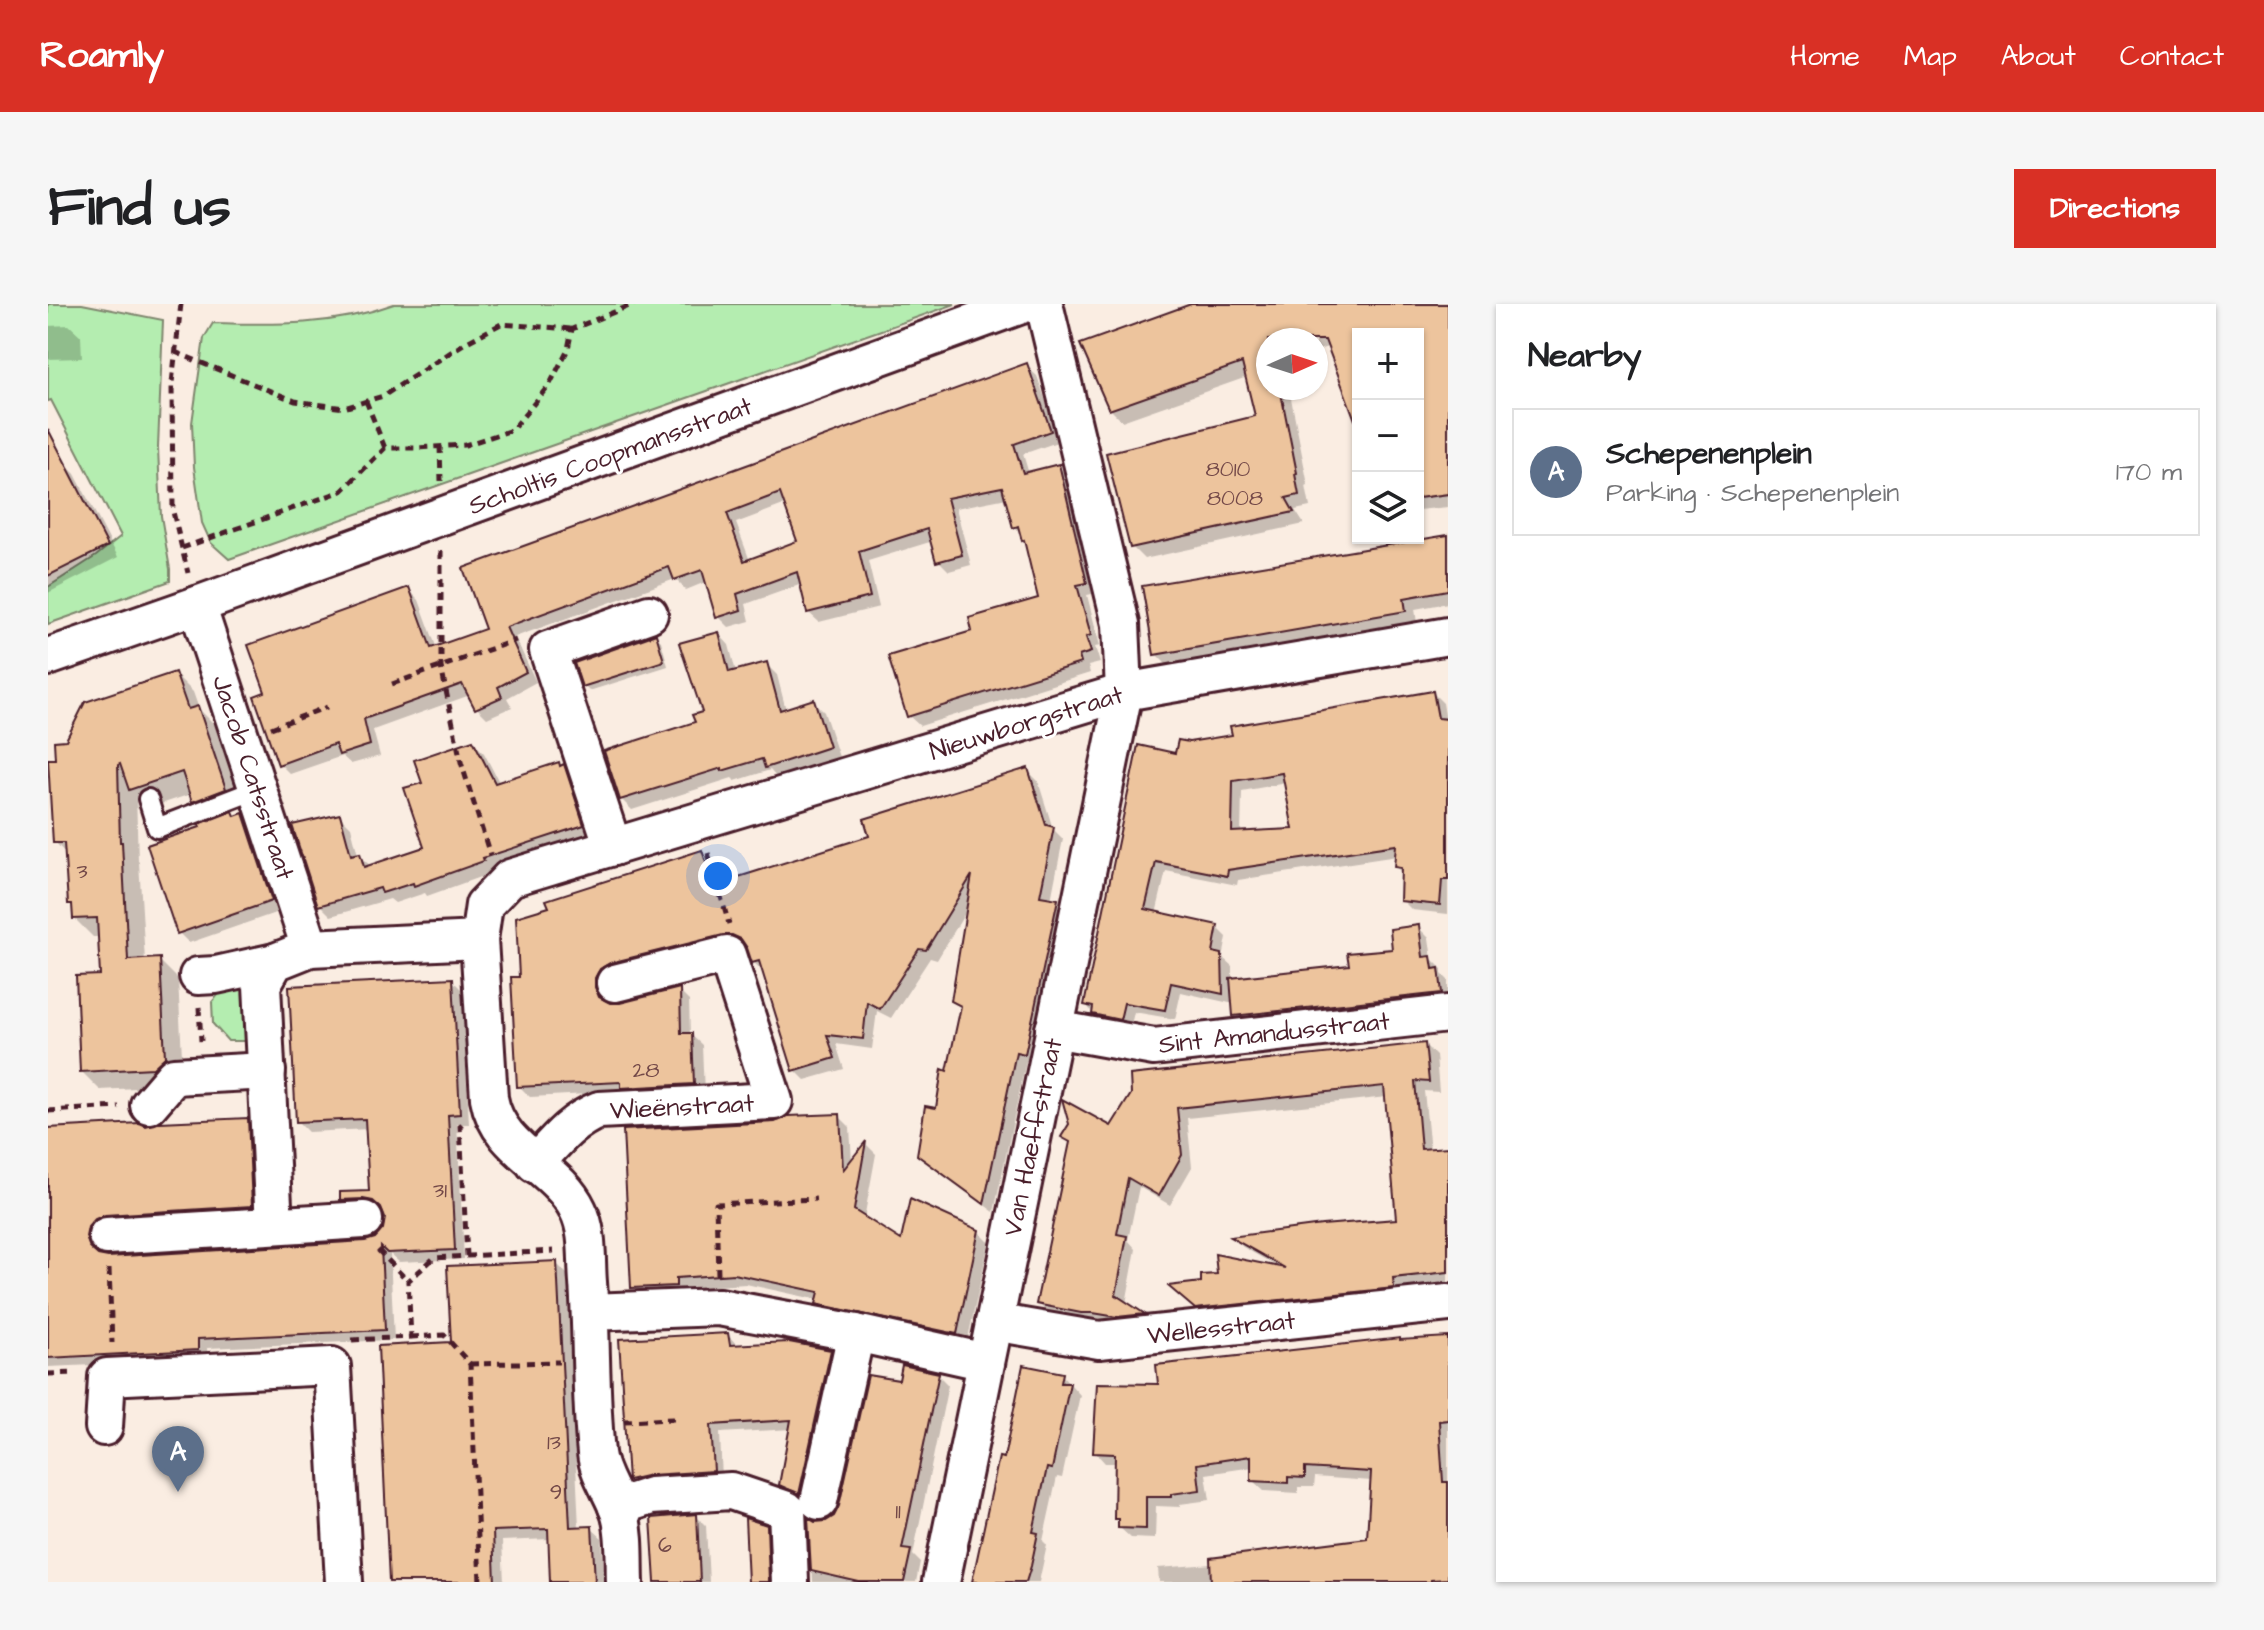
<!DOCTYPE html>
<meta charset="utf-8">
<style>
:root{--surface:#fff;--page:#f6f6f6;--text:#202124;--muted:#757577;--line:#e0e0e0;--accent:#d93025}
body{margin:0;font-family:"Architects Daughter",sans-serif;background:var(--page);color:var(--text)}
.controls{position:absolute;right:24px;top:24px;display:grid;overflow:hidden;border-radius:0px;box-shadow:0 2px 6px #0004}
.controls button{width:72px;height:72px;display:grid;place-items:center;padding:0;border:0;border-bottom:2px solid var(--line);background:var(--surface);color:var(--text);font:40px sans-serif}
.compass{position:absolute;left:1208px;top:24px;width:72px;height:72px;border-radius:50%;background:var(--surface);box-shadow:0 2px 6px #0004;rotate:87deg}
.you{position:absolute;left:670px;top:572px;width:28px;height:28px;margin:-20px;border:6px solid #fff;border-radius:50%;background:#1a73e8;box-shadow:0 0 0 12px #1a73e833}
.badge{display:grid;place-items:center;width:52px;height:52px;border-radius:50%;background:var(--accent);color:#fff;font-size:26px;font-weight:700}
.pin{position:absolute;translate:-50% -66px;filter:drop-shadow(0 2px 4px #0008)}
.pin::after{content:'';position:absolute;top:42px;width:28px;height:24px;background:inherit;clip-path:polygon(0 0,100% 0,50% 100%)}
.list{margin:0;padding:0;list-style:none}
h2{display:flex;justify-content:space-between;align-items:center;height:104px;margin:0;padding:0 32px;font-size:34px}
h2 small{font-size:26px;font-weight:400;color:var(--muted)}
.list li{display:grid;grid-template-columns:52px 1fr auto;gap:24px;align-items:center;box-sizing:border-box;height:128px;margin:0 16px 16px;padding:0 16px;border:2px solid var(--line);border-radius:0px}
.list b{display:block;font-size:30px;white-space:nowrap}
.list p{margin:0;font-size:26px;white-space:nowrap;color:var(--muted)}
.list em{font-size:26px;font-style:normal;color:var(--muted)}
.icon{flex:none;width:44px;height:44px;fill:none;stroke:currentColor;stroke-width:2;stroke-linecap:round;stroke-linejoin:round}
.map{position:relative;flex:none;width:1400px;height:1278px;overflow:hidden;border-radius:0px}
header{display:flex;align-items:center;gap:48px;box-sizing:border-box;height:112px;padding:0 40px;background:var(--accent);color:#fff}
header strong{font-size:38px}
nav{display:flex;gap:44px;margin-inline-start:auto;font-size:28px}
.intro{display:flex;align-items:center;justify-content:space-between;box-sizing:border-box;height:192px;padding:0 48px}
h1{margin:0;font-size:56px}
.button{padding:20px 36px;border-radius:0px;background:var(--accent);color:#fff;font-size:28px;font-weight:700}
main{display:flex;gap:48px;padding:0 48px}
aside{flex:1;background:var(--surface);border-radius:0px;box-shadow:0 2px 6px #0004}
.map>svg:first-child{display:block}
</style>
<header>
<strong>Roamly</strong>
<nav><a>Home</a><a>Map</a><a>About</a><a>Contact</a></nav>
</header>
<div class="intro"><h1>Find us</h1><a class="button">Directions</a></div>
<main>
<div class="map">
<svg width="1400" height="1278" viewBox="0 0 1400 1278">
<rect width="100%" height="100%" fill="#faede2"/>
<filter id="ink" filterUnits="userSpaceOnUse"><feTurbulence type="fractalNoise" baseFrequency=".0125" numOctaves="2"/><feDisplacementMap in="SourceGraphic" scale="16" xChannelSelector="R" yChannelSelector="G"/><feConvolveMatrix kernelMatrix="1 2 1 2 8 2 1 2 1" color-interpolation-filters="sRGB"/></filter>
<g filter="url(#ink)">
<g fill="#b4edb0" stroke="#7f866e" stroke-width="2">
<path d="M0,0H34L115,16L110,144L113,212L122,265V277L0,320V283L48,252L73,232L3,96L0,97Z"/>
<path d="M346,0H907L181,255L163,239L154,219L146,163L144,119L156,34L165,19C228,21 286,22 346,0Z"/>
<path d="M199,682L204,737H180L165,720L164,698L175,685Z"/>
</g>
<g fill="#0003" fill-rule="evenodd">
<path d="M1148,0H1400V203L1370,206V30H1310V118L1282,42L1268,47V36H1220V84H1241L1260,181L1258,182L1262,203L1247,206L1256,220L1096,255L1084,243L1210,114L1199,73L1074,117L1062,105Z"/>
<path d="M21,21L33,32L34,54L0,55V22Z"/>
<path d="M978,62L989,72L1012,137L975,150L981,170L1010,163L1021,173L1049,289L1039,291L1052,342L1047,343L1052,359L1040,362L1042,369L872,422L861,412L927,329L992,295L975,231L967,223L959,194L908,204L923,261L901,267L890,256L885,237L820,257L831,303L771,318L760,308L754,280L698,300L702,317L681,323L670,312L660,277L638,286L627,275L467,333L488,378L459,394L464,403L439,414L429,404L422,391L325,426L332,452L303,460L294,452L242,470L232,460L219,389L360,285L371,296L389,345L439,326ZM738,200L752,238L702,257L688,219Z"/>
<path d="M18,161L27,170L70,253L0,289V181Z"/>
<path d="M1400,233V299L1367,305L1369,319L1120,362L1108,350Z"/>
<path d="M671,330L681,341L688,368L718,360L729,371L738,406L765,397L776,408L791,453L729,474L722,466L687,477L684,474L584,506L573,495L649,419L657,409Z"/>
<path d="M607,332L613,337L620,362L541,387L536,382Z"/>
<path d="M127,370L145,388L151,405L168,422L195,503L183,508L189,513L195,511L205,521L233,607L141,639L131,629L155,524L166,517L145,497L143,490L101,504L88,490L90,557L91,558L97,657L111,656L130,675L135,772L124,782L52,786L33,767L54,673L52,633H45L27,615L26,603L22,599L19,551L7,538L9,457L20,438Z"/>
<path d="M1385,389L1395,399L1398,417H1400V610L1364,606L1354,596L1355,570L1348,563L1349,552L1190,576L1189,581L1118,567L1108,610L1169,623L1179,633L1175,654L1184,662V675L1303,662L1346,647L1370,623L1381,634L1384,655L1394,665V670L1400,676V700L1199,722L1187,711L1186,700L1133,688L1127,715L1086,708L1082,725L1056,720L1046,710L1038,701L1129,451L1141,440L1186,432ZM1238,479L1247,527L1193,530L1194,487Z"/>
<path d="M425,438L436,449L452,480L511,460L515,463L526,474L546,532L445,565L446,568L379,592L377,589L347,599L342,595L283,612L272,601L292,512L303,523L310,551L324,563L378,544L376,480Z"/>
<path d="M979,466L990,477L1005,525L1015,535L1003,596L1009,597L1019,608L987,759L978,757L946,908L882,861L871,851L890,806L901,769L915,706L905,696L920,604L889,656L882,654L843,714L829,707L824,745L788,740L796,765L757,776L747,766L716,668L705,658L700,643L696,640H686L556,685V695L561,701L631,687L641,697L642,730L654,741L656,790L579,788L482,793L471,782L473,675L654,548L664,559L671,581L824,534Z"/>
<path d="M404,676L414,686L421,820H409L416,955L351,958L342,950L346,1036L159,1044L160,1056L0,1063V826L98,824L199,816L209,826L213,911L47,944L50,953L60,955L318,939L328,936L337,926L339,914L336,906L327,904L304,906L294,896L323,889L320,825L260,828L250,818Z"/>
<path d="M1377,741L1388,752L1391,788L1376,787L1382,847L1400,845V981L1355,984L1356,994L1159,1015L1133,992L1232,964L1195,943L1186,934L1350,917L1339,793L1139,814L1144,863L1122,901L1091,883L1080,936L1088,945L1078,1000L1104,1021L1081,1023L1001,1010L990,999L1024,840L1016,832L1064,825L1085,790Z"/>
<path d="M791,812L802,823L804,858L818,840L828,850L816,915L855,940L930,927L941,938L919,1039L781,1010L771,999V996L698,980L637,984L638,992L596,994L585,983L728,820Z"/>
<path d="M508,959L519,970L531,1224H543L554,1234L556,1278H504L502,1235L454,1237L456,1278H343L405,1040Z"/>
<path d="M680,1031L689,1041L782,1047L791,1057L760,1197L743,1190L733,1180L744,1125L672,1129L674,1176L591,1184L582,1175Z"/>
<path d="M1400,1047V1278H1111L1110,1264L1164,1260L1321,1236L1324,1177L1267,1173L1266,1183H1250V1189L1216,1187L1205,1177V1163L1158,1170L1162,1196L1132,1200V1203L1108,1202L1107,1235L1083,1234L1072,1224V1218L1068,1214L1069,1159H1057L1047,1148L1112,1082Z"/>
<path d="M890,1071L900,1081L865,1251L872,1258L868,1278H765L762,1218L767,1220L779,1219L787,1213L852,1079Z"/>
<path d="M1014,1071L1032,1091L1014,1174L1009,1173L995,1237L999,1241L991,1278H927L958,1157Z"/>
<path d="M648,1212L658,1222L661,1278H609Z"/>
<path d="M718,1223L728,1233L730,1278H702Z"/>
</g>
<g fill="#edc49d" stroke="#4a1f2b" stroke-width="2" fill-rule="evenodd">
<path d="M1143,0H1400V190L1370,194V30H1310V116H1307L1277,36H1220V84H1232L1249,169L1247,170L1251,191L1238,194L1246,208L1082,244L1058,149L1207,112L1194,59L1061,106L1032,40Z"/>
<path d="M979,59L1003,127L966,140L975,169L1011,160L1039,279L1029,281L1043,331L1038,333L1043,348L1031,352L1033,359L859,413L840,352L924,327L921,314L990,294L976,236L974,237L970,222L965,224L954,183L899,194L914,251L888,258L879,225L811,247L822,293L759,309L749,268L689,290L693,306L668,314L654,266L626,276L621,263L458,323L478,368L450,383L454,393L427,405L414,380L316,415L322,441L291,451L287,440L230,461L206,392L217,388L200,341L361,283L383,344L437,325L415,264ZM732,189L749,237L696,257L679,209Z"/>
<path d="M0,125L60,242L0,272Z"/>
<path d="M1400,231V286L1356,294L1358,307L1106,351L1094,282Z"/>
<path d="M671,328L681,368L719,358L732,406L766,395L781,443L717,464L714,455L674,467V464L572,496L556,447L647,418L644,411L654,408L631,339Z"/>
<path d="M608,330L616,357L534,383L526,359Z"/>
<path d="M127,368L140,405L150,402L178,485L144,498L134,468L81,486L72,460L70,461L72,538H74L80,656L112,654L117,753L105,764L32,768L28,672L52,671L49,614L25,615L24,600H20L16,539H5L0,455H7L6,437L18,436L37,398Z"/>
<path d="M1385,387L1390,414L1400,415V576H1394L1392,601L1352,597L1353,564L1346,563L1348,541L1180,566L1179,572L1108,558L1097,605L1170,621L1165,648L1174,650L1175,690L1123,679L1117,706L1076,699L1072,716L1044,710L1045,703L1036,701L1090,441L1127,449L1130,436L1141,438L1184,431L1182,422ZM1234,469L1245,525L1184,528L1185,477Z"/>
<path d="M425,436L447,479L511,458L512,462L516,460L536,521L435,554L436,557L366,582L365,579L334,589L332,584L270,602L244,521L292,510L303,551L312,549L316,563L376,543L356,484L374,479L366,456Z"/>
<path d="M980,464L998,521L1006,523L992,592L1010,595L977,750L968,748L936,900L869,851L877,802L888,804L894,765L899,767L913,702L903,697L924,571L878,646L871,645L832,705L819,698L815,735L779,731L787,754L745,767L711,657L704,659L699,644L693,635L684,631H675L562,659L552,665L547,674V683L551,693L562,699H572L632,684L633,729H644L646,780L573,784V778L469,783L463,673H471L468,613L501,603L498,596L654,546L665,581L821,532L816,515Z"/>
<path d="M185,507L187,512L195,509L224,597L129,630L99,541L152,523L151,520Z"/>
<path d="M1371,621L1375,653L1383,652L1385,665L1391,664L1394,689L1185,712L1182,674L1301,661L1299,649L1344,645L1342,625Z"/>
<path d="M405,674L412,810L400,811L407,946L339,949L333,943L337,1026L150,1035V1046L0,1054V824L92,819L98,822L112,818L200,814L204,902L57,911L47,915L40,923L38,933L42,944L50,951L60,953L317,937L327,934L335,925L337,914L333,904L325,897L315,895L292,896V888L321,887L317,815L248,818L241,682Z"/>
<path d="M1377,739L1381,778L1367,777L1373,845L1400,843V968L1345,974L1346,984L1147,1005L1120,982L1153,978V971L1169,970L1167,950L1237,964L1182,933L1274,921L1348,915L1336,782L1129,804L1134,851L1111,892L1080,874L1069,930L1079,932L1068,991L1097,1010L1069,1013L1045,1009H1033L988,1000L1022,838L1013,833L1021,820L1014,795L1063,822L1083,790L1082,771Z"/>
<path d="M792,810L795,866L818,837L806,906L853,936L862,895L931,926L909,1030L768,1000L771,988L686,970L628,974V982L583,984L575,826L727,818L740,812Z"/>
<path d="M509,957L522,1223L544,1222L547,1278H502L500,1225L445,1227L447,1278H341L330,1042L403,1038L399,962Z"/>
<path d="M680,1029L682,1041L741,1038L783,1046L751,1190L731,1181L743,1116L663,1121L666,1167L602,1171L580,1176L571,1035Z"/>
<path d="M1400,1033V1116L1391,1117L1395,1178H1400V1275L1383,1276V1278H1163L1162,1254L1319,1234L1323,1168L1257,1164V1174L1240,1173V1179L1203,1177V1152L1149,1160L1152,1186L1123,1190V1193H1098V1225L1070,1224V1215H1066L1067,1150L1045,1149L1049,1079L1110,1080L1108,1061L1352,1034V1036Z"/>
<path d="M854,1061L891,1069L854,1245L863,1246L856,1278H811L763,1267L760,1214L767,1218L778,1217L786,1212L791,1202L820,1071L851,1076Z"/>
<path d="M975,1061L1015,1069L1013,1079H1022L1004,1165L999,1164L985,1228L990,1229L983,1262L978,1278H924L951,1153L956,1154Z"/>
<path d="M649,1210L652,1278H607L603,1214Z"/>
<path d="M697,1214L719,1221L721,1278H700Z"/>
</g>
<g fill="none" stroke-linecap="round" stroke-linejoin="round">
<defs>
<path id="service" d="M100,495L109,524L210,485"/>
<g id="minor">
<path d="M149,301L262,644"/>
<path d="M0,353L149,301L976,0"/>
<path d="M565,543L500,346L601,310"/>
<path d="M431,636L441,794C450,847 509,862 530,906C541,928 538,955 540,978C544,1035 542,1093 548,1149C550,1171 566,1190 572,1211C578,1232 576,1257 577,1278"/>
<path d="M150,672L168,671L227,658"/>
<path d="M1006,725L1106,743L1400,710"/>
<path d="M101,801L126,772L219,767"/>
<path d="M487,860C507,838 523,817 551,806L726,797L679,651L567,679"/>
<path d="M226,921L214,681L227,658L262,644L431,636L436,601L462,574L1076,388L1400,332"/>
<path d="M59,932L316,916"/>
<path d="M542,1008L671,1003L808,1029L938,1058"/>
<path d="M946,1018L1051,1036L1400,999"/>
<path d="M56,1123L59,1073L284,1062L296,1278"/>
<path d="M771,1197L808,1029"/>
<path d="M569,1203L603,1192L683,1187L739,1206L742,1278"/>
<path d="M893,1278L1076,388L1073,320L996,0"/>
</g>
</defs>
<use href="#service" stroke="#4a1f2b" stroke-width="24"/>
<use href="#minor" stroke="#4a1f2b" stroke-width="42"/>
<g stroke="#4a1f2b" stroke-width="5" stroke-dasharray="8 6" stroke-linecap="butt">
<path d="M133,0L124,79L125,208L140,269"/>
<path d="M127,48L247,97L296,104L335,92L417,39L453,20L524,25"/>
<path d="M318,97L337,144"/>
<path d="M392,142L393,177"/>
<path d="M134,244L294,187L337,144H368L417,141L464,126L502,80L520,45L524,25L586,0"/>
<path d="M393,247V363L413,458L442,551"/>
<path d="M344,380L468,336"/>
<path d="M223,424L279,403"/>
<path d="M660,549L681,620"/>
<path d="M151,703L153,737"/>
<path d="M0,807L71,803"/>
<path d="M414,820L412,822L419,952"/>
<path d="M330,946L360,977"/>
<path d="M61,965L64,1039"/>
<path d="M670,971L668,900L768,895"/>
<path d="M363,1033L396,1031L422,1060L432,1278"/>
<path d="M304,1036L363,1033L360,977L386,954L506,947"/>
<path d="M422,1060L511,1058"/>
<path d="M0,1070L27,1069"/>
<path d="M576,1117L626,1115"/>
</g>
<use href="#service" stroke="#fff" stroke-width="18"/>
<use href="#minor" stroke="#fff" stroke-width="36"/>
</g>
</g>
<g text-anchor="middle" stroke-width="6" stroke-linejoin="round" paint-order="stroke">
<g font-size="22" fill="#734848">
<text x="1180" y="172">8010</text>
<text x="1187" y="201">8008</text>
<text x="34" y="574">3</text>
<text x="598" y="773">28</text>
<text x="392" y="893">31</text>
<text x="506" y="1145">13</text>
<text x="508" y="1195">9</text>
<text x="850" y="1214">11</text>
<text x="617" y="1248">6</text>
</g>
<g font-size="26" fill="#4a1f2b" stroke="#fff">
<text transform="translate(562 151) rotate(-20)" y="9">Scholtis Coopmansstraat</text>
<text transform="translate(978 418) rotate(-17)" y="9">Nieuwborgstraat</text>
<text transform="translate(206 473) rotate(72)" y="9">Jacob Catsstraat</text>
<text transform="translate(1226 728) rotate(-6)" y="9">Sint Amandusstraat</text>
<text transform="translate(634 802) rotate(-3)" y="9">Wieënstraat</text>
<text transform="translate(984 833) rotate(-78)" y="9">Van Haeffstraat</text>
<text transform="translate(1173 1023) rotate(-6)" y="9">Wellesstraat</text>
</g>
</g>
</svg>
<div class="controls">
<button>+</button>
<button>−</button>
<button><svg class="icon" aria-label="layers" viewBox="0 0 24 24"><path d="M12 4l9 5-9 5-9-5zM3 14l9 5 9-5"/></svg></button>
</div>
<svg class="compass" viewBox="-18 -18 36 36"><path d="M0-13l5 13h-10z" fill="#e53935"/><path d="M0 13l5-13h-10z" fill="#757577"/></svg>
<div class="you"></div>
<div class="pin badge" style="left:130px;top:1188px;background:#5c6f8a">A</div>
</div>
<aside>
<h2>Nearby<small></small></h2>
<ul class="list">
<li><span class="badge" style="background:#5c6f8a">A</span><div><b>Schepenenplein</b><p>Parking · Schepenenplein</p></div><em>170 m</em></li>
</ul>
</aside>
</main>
